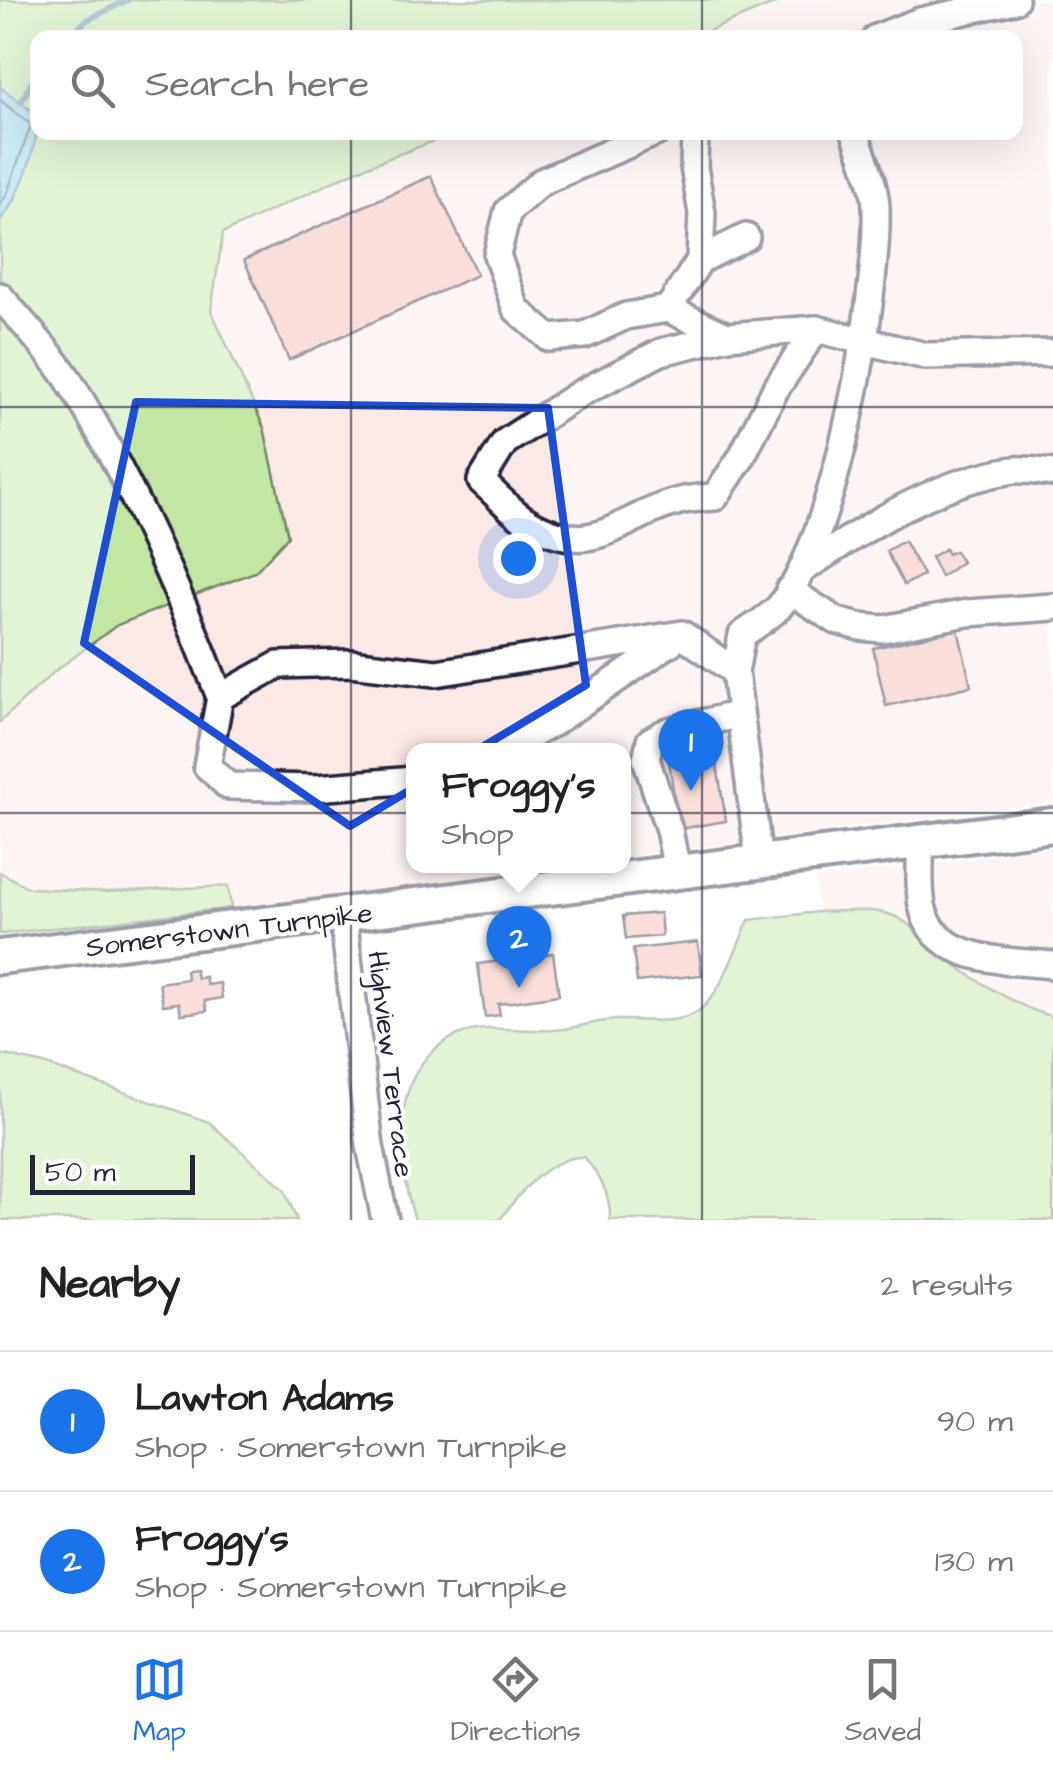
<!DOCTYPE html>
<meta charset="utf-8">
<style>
:root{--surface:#fff;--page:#f6f6f6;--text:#222;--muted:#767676;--line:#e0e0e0;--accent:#1a73e8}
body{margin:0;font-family:"Architects Daughter",sans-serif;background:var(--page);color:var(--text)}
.scale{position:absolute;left:30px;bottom:25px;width:165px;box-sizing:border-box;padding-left:10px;border:5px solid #22223b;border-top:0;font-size:28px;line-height:35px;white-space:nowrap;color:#22223b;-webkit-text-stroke:8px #fff;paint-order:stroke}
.you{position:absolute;left:518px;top:558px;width:35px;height:35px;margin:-25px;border:8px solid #fff;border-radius:50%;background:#1a73e8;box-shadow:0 0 0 15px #1a73e833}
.badge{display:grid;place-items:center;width:65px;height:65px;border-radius:50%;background:var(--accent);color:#fff;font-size:32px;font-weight:700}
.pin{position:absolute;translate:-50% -82px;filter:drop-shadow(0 2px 5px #0008)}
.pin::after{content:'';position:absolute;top:52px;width:35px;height:30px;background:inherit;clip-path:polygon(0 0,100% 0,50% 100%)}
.popup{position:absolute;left:406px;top:743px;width:225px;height:130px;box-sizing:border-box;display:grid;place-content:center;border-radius:20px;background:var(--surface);filter:drop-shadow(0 2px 8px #0005);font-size:32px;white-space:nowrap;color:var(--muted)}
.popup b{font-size:38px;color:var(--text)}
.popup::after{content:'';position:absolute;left:50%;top:100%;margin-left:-20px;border:20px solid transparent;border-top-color:var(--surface)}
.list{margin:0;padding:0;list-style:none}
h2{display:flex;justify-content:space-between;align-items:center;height:130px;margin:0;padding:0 40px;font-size:42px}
h2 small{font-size:32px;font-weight:400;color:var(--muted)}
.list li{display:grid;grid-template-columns:65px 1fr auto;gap:30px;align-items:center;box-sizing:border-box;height:140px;padding:0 40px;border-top:2px solid var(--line)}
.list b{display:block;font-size:38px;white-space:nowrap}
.list p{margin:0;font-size:32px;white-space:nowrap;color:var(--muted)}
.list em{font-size:32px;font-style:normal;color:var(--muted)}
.icon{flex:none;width:55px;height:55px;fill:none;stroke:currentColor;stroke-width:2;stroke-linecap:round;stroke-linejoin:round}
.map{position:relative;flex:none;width:1053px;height:1220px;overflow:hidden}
.search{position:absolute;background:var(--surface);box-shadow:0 10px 40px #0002;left:30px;right:30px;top:30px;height:110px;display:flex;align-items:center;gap:25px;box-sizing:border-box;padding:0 35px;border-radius:20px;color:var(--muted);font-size:38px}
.sheet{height:410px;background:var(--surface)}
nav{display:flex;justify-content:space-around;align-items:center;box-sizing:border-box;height:140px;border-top:2px solid var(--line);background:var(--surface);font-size:28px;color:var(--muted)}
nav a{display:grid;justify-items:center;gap:5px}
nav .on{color:var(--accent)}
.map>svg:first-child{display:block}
</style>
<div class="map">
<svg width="1053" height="1220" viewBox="0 0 1053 1220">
<rect width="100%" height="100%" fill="#fff"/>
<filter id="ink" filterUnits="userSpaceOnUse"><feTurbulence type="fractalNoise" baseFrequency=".01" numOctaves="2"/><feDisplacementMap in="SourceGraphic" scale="20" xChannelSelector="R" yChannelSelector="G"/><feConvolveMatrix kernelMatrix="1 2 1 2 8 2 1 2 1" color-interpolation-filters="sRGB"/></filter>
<g filter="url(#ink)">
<g fill="#fbe9e6">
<path d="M783,0H1053V802L624,857V750H414V866H561L231,908L228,886L108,892L29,888L0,872V722L55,671L117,625L255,572L264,428L211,310L223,233L360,169L455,133L1016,132V38L694,37Z"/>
<path d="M1053,847V1017L1032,1011L996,991L885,913L818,912L815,879Z"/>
</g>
<g fill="#c2e7a2" stroke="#72846e" stroke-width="2.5">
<path d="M0,0H783L694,37L38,38L37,115L0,87Z"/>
<path d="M38,133H455L360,169L223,233L211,310L264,428L288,536L255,572L117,625L55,671L0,722V221L15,200Z"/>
<path d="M0,872L29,888L108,892L228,886L231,908L0,934Z"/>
<path d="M818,912C840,912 867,908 888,914C911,920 931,947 950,961C981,984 1016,1006 1053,1017V1220H610C611,1194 600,1176 584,1157C549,1156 519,1193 500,1220H415C395,1159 387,1061 463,1033C490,1024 526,1032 554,1030C575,1029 594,1021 615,1020C640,1019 675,1026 697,1012C720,998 737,945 749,920Z"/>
<path d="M0,1054L44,1064L209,1122L284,1189L297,1220H0Z"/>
</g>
<path fill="#88d2e8" stroke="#5f8ca3" stroke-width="2.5" d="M0,87L37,115C38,150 21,193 0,221Z"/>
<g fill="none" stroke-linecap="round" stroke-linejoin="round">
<path stroke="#4b6880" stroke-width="2.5" d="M0,100L31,125L6,196L0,204"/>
<g stroke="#5f8ca3" stroke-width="6">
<path d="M69,38L85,21L128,0"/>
<path d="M21,102L38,70"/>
</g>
</g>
<g fill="#f1b7aa" stroke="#22223b" stroke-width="2.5">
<path d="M431,176L477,275L289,360L244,260Z"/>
<path d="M904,541L923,575L904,585L886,551Z"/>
<path d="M945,549L948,554L955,551L962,562L941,577L931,557Z"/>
<path d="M958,629L971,686L886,706L873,648Z"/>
<path d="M678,761V766L686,765L688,771L717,765L726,821L679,829L669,762Z"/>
<path d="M660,913L662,936L626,939L623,916Z"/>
<path d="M698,942L702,975L637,982L633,949Z"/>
<path d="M553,953L559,995L498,1004L500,1015L485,1017L478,964Z"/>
<path d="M195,969L197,978L205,977L207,985L220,983L222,998L205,1001L207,1011L181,1014L179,1003L163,1005L159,983L187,979L186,970Z"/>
</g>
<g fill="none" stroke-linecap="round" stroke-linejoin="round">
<defs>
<g id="minor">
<path d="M876,38L920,21L1015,0"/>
<path d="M657,132L541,182L508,211L497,255L516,309L549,338L585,335L626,316L668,309L727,336L816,329L926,356L1053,353"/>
<path d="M695,132L694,167L702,213L700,260"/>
<path d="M0,296C22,323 49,350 68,379C130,478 178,589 220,697"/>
<path d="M668,309L700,260L746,237"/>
<path d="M727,336L661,352L581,393L505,442L481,481C496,494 512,513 529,522C596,560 617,518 676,502C688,498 702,498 715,497L741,458L775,390L816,329"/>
<path d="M802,570C867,527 935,481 1014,470C1026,469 1041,472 1053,473"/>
<path d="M789,590L837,621L860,627L883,629L967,613L1053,607"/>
<path d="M504,750L554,722L670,643"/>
<path d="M414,780L315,788L228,786L207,766L220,697L278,665L350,663L436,673L682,634L735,672"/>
<path d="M920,842C921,862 918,885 922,905C933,964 1008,960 1053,965"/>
<path d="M759,861L735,672L742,635C754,626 769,618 779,607C835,542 879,294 876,207C875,183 862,155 855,132"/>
<path d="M677,870L669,830L646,759L650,741L668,731L740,714"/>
<path d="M343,915L370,1146L385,1220"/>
</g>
<path id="major" d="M0,957L1053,825"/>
</defs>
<use href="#minor" stroke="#22223b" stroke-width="32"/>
<use href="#major" stroke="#22223b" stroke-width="40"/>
<use href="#minor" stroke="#fff" stroke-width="25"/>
<use href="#major" stroke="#fff" stroke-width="32"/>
</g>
</g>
<path d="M0 0H1053V1220H0ZM136,402L548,408L586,685L350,826L84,643Z" fill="#fff" fill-opacity=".55" fill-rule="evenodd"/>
<path fill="none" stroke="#1d4ed8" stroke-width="8" stroke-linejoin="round" d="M136,402L548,408L586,685L350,826L84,643Z"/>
<path fill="none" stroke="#22223b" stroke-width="2.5" stroke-opacity="0.55" d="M351,0V38M702,0V38M351,132V1220M702,132V1220M0,407H1053M0,813H1053"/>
<g text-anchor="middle" stroke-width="8" stroke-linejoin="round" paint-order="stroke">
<g font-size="28" fill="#22223b" stroke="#fff">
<text transform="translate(229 929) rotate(-7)" y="10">Somerstown Turnpike</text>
<text transform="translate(392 1064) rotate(83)" y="10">Highview Terrace</text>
</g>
</g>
</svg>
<div class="scale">50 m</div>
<div class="you"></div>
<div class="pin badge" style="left:691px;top:791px">1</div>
<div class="pin badge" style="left:519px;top:988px">2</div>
<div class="popup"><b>Froggy's</b>Shop</div>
<div class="search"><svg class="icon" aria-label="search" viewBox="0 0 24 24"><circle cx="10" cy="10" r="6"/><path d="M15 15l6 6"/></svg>Search here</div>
</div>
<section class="sheet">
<h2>Nearby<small>2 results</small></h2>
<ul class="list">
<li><span class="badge">1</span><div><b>Lawton Adams</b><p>Shop · Somerstown Turnpike</p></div><em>90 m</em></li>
<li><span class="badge">2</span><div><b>Froggy's</b><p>Shop · Somerstown Turnpike</p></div><em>130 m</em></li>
</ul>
</section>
<nav>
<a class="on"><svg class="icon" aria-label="map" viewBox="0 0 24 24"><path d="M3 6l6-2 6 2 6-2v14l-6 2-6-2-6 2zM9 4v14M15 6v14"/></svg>Map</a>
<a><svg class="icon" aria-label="directions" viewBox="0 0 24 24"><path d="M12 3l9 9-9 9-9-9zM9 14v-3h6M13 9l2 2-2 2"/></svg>Directions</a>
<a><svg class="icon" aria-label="saved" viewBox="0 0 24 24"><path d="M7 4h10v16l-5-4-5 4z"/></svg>Saved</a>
</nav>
